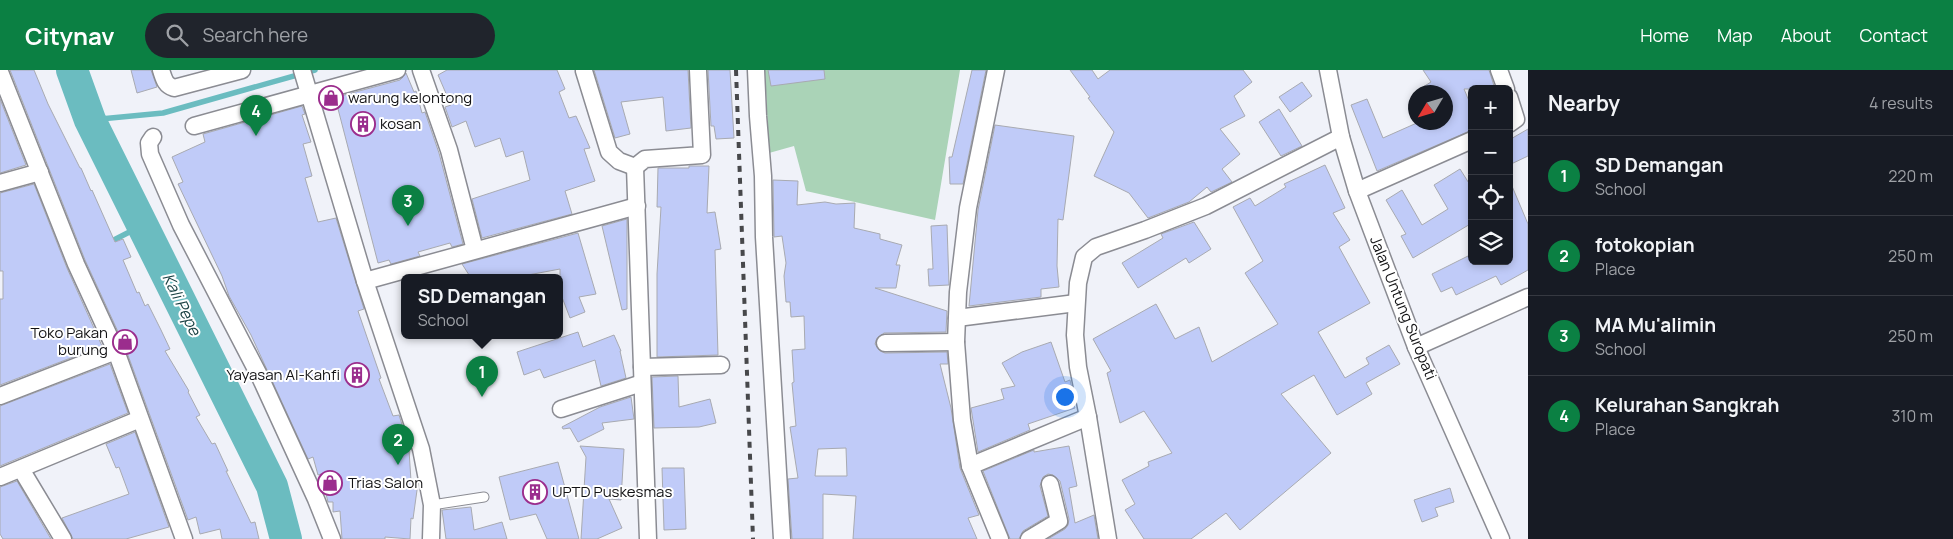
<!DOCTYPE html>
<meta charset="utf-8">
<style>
:root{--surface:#171b24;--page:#20242c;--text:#f1f3f6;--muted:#9ea1a6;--line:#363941;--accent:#0b8043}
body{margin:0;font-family:Manrope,sans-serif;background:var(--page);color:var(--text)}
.controls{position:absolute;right:15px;top:15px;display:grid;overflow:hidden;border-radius:8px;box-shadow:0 2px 8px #0003}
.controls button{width:45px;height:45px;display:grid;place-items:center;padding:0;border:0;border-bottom:1px solid var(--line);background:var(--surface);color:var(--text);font:25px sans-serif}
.compass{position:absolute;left:1408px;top:15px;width:45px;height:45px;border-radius:50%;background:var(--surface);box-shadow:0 2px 8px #0003;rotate:232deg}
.you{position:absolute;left:1064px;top:326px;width:18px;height:18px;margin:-12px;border:4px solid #fff;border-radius:50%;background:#1a73e8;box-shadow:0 0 0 8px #1a73e833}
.badge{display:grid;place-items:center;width:32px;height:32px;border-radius:50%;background:var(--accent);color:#fff;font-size:16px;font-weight:700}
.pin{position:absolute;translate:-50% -41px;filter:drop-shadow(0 1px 2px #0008)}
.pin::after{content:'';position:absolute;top:26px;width:18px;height:15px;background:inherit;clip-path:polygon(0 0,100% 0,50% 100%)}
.popup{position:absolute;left:401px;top:204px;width:162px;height:65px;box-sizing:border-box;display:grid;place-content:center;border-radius:8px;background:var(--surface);filter:drop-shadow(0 1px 4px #0005);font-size:16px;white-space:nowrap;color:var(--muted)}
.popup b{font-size:19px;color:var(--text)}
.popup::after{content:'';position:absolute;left:50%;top:100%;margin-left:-10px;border:10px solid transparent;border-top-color:var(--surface)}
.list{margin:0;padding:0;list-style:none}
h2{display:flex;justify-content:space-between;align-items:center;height:65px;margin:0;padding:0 20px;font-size:21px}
h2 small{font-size:16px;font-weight:400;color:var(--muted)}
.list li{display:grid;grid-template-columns:32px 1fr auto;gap:15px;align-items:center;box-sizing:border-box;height:80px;padding:0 20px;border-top:1px solid var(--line)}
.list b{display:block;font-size:19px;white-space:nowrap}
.list p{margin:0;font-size:16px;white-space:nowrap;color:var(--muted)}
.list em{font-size:16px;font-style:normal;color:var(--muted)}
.icon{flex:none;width:28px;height:28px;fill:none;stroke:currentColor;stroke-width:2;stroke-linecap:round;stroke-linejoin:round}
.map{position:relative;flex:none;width:1528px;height:469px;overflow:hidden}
header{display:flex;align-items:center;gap:30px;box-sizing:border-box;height:70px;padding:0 25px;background:var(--accent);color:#fff}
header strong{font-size:24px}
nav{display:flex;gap:28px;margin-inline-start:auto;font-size:18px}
.search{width:350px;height:45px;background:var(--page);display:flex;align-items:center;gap:12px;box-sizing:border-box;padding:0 18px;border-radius:28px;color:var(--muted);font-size:19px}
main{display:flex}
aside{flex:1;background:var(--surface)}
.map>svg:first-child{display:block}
</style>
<header>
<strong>Citynav</strong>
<div class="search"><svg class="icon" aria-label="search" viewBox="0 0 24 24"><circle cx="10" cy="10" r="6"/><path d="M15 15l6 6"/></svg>Search here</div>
<nav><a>Home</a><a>Map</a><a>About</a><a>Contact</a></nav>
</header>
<main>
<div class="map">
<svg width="1528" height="469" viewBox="0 0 1528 469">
<rect width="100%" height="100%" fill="#f0f2f9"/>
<path fill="#aad3b7" d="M765,0H960L935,150L806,121L794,76L769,83Z"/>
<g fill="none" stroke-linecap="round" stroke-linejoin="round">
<g stroke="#6bbcc0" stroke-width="5.5">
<path d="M90,50L163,43L315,0"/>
<path d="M108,173L143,155"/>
</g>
<path stroke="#6bbcc0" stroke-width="32" d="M72,0L90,50L272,416L286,469"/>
</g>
<g fill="#c0cbf8" stroke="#a8aab1" fill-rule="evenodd">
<path d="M10,0H34L48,34L80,98H81L91,121L92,120L115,172L123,169L131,187L123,190L137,223L139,222L145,236L148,234L161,260L170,279L165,281L189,321L188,322L200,345L196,347L212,374L215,373L228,401H226L251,453L255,452L259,469H222L220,459L200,464L196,447L188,450L125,277L85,190Z"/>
<path d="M131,0H151L157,17L137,23Z"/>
<path d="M447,0H557L565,19L559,22L569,48L576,46L590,78L584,79L595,111L565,121L572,144L482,168L472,129L530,110L523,81L506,87L500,68L475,77L466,51L452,57L445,37L451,35L438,5Z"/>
<path d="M594,0H688L691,58L666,61L663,27L621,32L630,64L615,68Z"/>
<path d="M708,0H730L734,68L716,69L714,56H711Z"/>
<path d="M768,0H824L825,9L771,16Z"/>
<path d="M972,0H986L963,114H950L949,87H952Z"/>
<path d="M1070,0H1092L1098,9L1110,0H1243L1252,12L1234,26L1245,46L1220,59L1240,84L1222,99L1232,112L1211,122L1207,117L1189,132L1148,148L1129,123L1094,106L1114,62L1088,28L1090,27Z"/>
<path d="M1423,0H1489L1495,19H1464L1472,38V60L1377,101L1351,35L1367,29L1383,68L1419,52H1446V22H1415L1431,12Z"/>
<path d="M406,3L414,22L416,21L422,43L425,42L439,83L463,174L452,177L450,173L418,182L420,186L391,194L389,190L378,193L337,35L324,39L322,31L400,10Z"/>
<path d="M1302,12L1312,26L1290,42L1279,27Z"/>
<path d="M0,29L26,95L0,103Z"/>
<path d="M302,36L305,44L302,45L311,72L303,74L312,106L305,108L318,152L336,148L364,239L358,241L381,308L379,309L393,346L399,345L406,367L409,380L411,411H417L418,413L413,449L411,448L410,469L385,467V469H342L340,441L333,442V432H328L321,404L318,405L313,387L308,389L251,265L229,226L222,206L178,114L183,112L172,87L205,72L203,64Z"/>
<path d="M1279,39L1302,76L1281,86L1259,52Z"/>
<path d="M995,55L1074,66L1063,150L1058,149L1057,196L1059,217L1041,219V227L969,236L978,140Z"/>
<path d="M1528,59V86L1509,95V70Z"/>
<path d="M1325,95L1345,138L1333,143L1350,170L1339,177L1370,233L1318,262L1345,308L1369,294L1366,288L1389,275L1400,294L1366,313L1372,324L1337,345L1314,305L1281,324L1331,383L1240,460L1226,443L1191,469H1144L1125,440L1135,434L1122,410L1149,396L1148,392L1172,383L1144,341L1120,353L1107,303L1111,301L1093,269L1156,234L1175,269L1199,257L1212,292L1278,254L1245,203L1263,191L1233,137L1250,128L1255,136L1286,117L1284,114Z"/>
<path d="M689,96H709L707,143L715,142L721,179L715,180L718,285L657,287V204L661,137H657L658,98H689Z"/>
<path d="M1460,99L1472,118V153L1413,188L1401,166L1406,164L1386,130L1402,120L1422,155L1448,139L1434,115Z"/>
<path d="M1509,109L1528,154V200L1501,215L1496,206L1456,225L1452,217L1441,222L1432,204L1472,184V191H1509Z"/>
<path d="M773,110L798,111L797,135L825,132L836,134L855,133L854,158L880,164V169L902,175L896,195H900L896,218H875L947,241L946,262L884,263L877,268L875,274L880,281L885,283L947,282L948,294H940L951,338L960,398L979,445L968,448L977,469H853L856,426L823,424V469H792L788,409L798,408L790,357L796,356L792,313L794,312L792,280L805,279L804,246L791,247L790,232H786L784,206L786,193L782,166L774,167ZM846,378L847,406H815L818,379Z"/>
<path d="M34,114L67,198L102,276L0,315V229H3V201H0V123Z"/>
<path d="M627,149V239L622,240L602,156Z"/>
<path d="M1194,152L1211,179L1189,193L1186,188L1138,218L1122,193L1163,168L1161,164Z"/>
<path d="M947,155L949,215L929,216L928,199H933L931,156Z"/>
<path d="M578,163L596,224L579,227L585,242L570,248L560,222V199L512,208H471L462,194Z"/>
<path d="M578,262L583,277L614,265L621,281H620L626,308L601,316L595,290L544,308L540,299L524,305L517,282Z"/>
<path d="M1051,272L1065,312L1070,310L1074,327L1071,328L1075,338L1028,354L1030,360L978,382L971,338L1004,329L1001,319L1015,316L1002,293L1022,282Z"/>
<path d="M110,294L128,343L0,396V336Z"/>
<path d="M678,306L679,337L710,329L716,353L699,357L654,358L652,307Z"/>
<path d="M631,327L634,349L602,353L604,359L578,372L570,358L563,359L562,357L600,337Z"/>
<path d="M135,362L169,457L126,469H73L62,448L129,424L119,397L116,398L106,374Z"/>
<path d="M580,376L624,379L621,430L609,429L622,458L597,469H581L586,387Z"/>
<path d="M1069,376L1077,416L1069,418L1075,453L1094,445L1098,469H1048L1065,459L1068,455L1069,449L1060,411L1053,405L1048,404L1043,407L1040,416L1048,446L1023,461L1019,469H1010L983,401L1034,380V382Z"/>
<path d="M558,392L579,469H547L536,444L510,450L499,407Z"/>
<path d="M662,398H684L686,459L664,460Z"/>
<path d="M17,411L51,469H3L0,464V417Z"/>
<path d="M1450,418L1454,432L1435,438L1438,446L1422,452L1414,430Z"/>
<path d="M471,437L474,460L502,452L507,469H446L442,440Z"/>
</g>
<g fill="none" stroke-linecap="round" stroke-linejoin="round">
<defs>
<path id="lane" d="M432,435L484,427"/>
<g id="street">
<path d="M161,0C164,9 165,15 174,18L242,0"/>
<path d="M302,0L365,211L421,379L432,435L431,469"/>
<path d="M421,0L449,80L475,180"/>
<path d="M756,0L758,46L763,106L764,167L782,469"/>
<path d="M996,0L968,138L958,222L956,272L962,350L970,396L1000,469"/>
<path d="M1328,0L1341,67L1357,121L1416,277L1501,469"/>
<path d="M1499,0L1506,19"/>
<path d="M584,1L609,82L619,91L635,97"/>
<path d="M0,2L76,194L116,281L184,469"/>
<path d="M1509,27L1516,49L1509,54"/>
<path d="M194,56L397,0"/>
<path d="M153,67L149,73L150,84L181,155L260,307L316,429L332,469"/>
<path d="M635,97L648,469"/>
<path d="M635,97L645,89L702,85L698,0"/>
<path d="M0,113L40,102"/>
<path d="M1357,121L1472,70"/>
<path d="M365,211L637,136"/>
<path d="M957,248L1076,233"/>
<path d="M885,273L956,272"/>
<path d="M1416,277L1528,227"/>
<path d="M642,297L721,295"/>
<path d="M0,326L116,281"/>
<path d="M561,339L642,313"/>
<path d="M970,396L1088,347"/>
<path d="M21,399L63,469"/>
<path d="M0,407L140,349"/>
<path d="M1029,469L1059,451L1050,414"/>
<path d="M1108,469L1088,347L1078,297L1075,265L1078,213L1084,187L1096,177L1145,160L1206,136L1341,67"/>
</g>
</defs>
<use href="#lane" stroke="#8b8c93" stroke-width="11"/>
<use href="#street" stroke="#8b8c93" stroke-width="19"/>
<use href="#lane" stroke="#fff" stroke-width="9"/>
<use href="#street" stroke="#fff" stroke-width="16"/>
<path stroke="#47484b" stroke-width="4" stroke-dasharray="6 6" stroke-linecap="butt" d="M736,0L753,469"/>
</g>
<defs>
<symbol id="shop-ring" viewBox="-11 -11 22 22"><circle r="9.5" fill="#fff" stroke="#9b2d8d" stroke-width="1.5"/><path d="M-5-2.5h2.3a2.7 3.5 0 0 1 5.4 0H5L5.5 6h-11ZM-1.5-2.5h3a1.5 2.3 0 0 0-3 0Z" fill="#9b2d8d"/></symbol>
<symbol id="building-ring" viewBox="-11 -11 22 22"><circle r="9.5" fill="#fff" stroke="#9b2d8d" stroke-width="1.5"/><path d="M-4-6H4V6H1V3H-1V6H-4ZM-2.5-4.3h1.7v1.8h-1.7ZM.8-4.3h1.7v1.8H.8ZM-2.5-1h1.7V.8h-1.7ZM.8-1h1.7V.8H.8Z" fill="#9b2d8d"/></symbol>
</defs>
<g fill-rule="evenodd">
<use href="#shop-ring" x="317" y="14" width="28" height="28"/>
<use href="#building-ring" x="349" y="40" width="28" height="28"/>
<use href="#shop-ring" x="111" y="258" width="28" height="28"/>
<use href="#building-ring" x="343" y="291" width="28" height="28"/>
<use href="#shop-ring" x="316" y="399" width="28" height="28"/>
<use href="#building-ring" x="521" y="408" width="28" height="28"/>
</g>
<g text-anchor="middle" stroke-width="4" stroke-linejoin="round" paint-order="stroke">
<g font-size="15" fill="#121214" stroke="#fff" text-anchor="start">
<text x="348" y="33">warung kelontong</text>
<text x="380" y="59">kosan</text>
<text x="108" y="268" text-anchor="end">Toko Pakan<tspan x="108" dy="17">burung</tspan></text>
<text x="340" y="310" text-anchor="end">Yayasan Al-Kahfi</text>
<text x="348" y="418">Trias Salon</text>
<text x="552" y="427">UPTD Puskesmas</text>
</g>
<g font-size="15" fill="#121214" stroke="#fff">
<text transform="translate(1403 238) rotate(68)" y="5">Jalan Untung Suropati</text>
</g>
<g font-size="16" font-style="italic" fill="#1b4244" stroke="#fff">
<text transform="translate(182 234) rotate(64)" y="6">Kali Pepe</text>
</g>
</g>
</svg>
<div class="controls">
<button>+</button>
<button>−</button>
<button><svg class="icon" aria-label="locate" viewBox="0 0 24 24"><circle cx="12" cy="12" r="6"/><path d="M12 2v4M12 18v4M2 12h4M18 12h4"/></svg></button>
<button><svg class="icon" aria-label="layers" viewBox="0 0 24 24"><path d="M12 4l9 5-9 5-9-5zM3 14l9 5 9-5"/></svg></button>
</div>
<svg class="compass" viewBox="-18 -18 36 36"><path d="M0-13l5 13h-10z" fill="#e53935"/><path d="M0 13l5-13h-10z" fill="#9ea1a6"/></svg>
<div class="you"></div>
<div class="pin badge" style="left:482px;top:327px">1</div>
<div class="popup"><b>SD Demangan</b>School</div>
<div class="pin badge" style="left:398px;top:395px">2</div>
<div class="pin badge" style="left:408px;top:156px">3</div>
<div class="pin badge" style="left:256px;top:66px">4</div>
</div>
<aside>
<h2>Nearby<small>4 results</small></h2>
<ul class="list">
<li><span class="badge">1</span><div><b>SD Demangan</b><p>School</p></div><em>220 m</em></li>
<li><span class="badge">2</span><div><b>fotokopian</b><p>Place</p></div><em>250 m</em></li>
<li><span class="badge">3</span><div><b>MA Mu'alimin</b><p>School</p></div><em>250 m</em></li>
<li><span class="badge">4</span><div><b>Kelurahan Sangkrah</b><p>Place</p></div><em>310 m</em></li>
</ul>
</aside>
</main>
